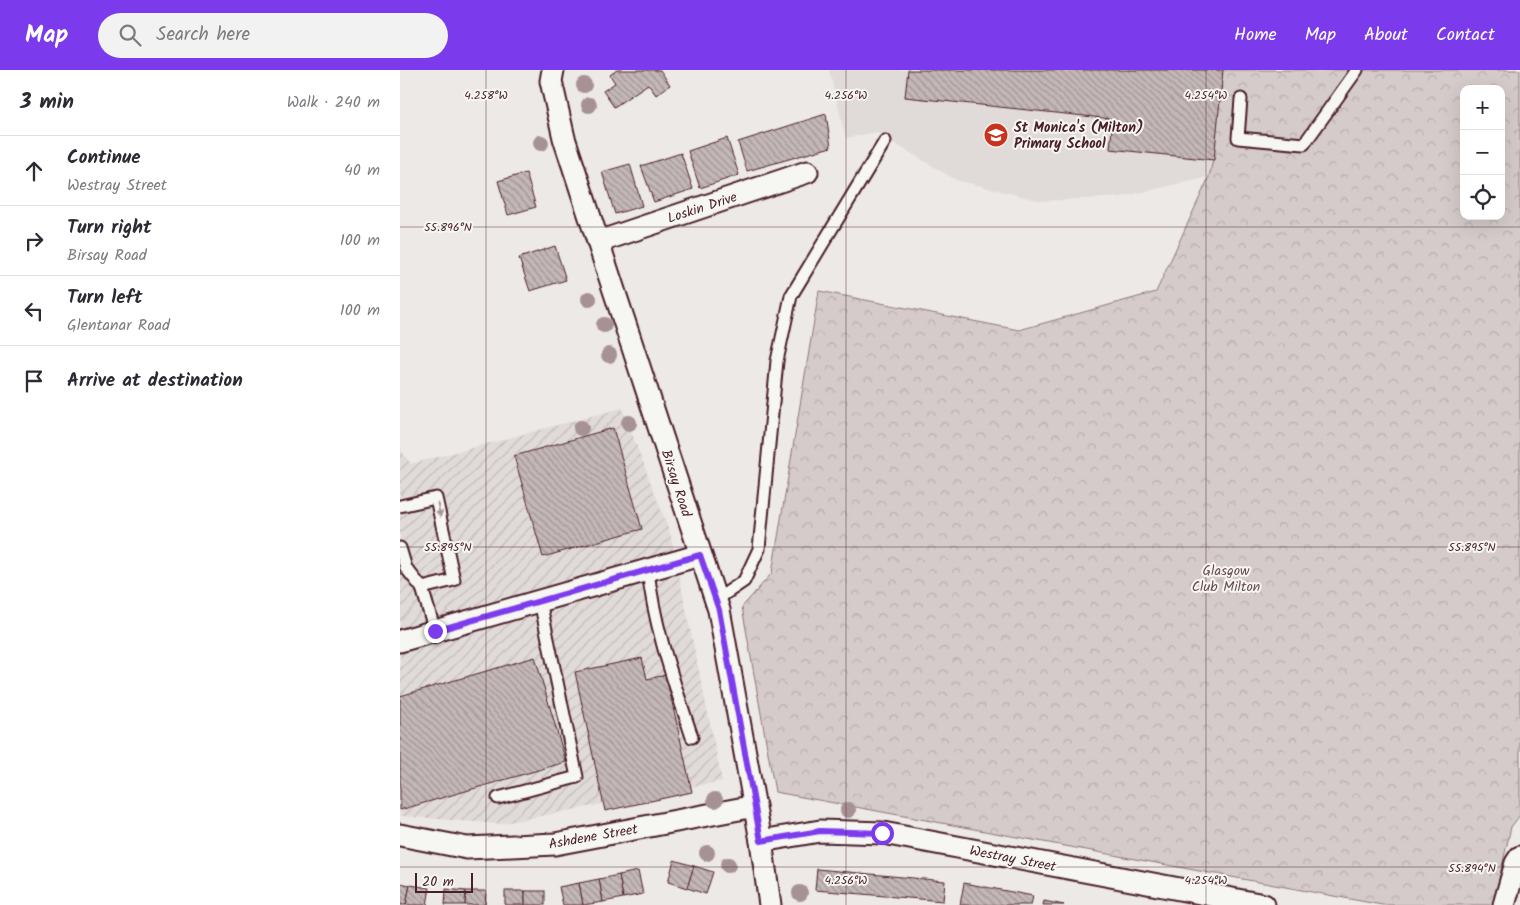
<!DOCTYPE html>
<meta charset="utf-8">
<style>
:root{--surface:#fff;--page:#f2f2f3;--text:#2b2b33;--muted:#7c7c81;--line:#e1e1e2;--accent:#7c3aed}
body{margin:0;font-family:Kalam,sans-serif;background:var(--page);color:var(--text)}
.controls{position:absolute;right:15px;top:15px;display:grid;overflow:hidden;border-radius:10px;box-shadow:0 5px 20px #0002}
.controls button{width:45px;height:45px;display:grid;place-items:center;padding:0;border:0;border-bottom:1px solid var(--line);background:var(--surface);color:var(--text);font:25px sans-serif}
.scale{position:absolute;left:15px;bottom:12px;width:58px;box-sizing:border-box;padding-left:5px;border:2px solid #4a1f2b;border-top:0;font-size:14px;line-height:18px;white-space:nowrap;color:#4a1f2b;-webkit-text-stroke:4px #f6f6f2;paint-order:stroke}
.stop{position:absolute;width:15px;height:15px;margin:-11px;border:4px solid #7c3aed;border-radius:50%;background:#fff}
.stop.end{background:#7c3aed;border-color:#fff;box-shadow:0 1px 5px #0008}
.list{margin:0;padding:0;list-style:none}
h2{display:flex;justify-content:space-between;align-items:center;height:65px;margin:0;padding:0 20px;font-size:21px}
h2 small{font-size:16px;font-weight:400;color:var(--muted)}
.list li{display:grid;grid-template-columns:32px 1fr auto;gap:15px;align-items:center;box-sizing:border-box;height:70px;padding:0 20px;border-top:1px solid var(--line)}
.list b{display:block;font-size:19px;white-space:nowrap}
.list p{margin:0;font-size:16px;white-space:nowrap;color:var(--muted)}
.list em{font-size:16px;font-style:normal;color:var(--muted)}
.icon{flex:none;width:28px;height:28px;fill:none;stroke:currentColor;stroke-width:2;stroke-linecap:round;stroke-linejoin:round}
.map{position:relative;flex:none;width:1120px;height:835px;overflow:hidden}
header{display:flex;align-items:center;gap:30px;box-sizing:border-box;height:70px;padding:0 25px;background:var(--accent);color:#fff}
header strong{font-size:24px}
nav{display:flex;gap:28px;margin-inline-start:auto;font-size:18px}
.search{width:350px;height:45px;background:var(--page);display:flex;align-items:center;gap:12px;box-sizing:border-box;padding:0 18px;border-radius:28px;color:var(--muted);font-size:19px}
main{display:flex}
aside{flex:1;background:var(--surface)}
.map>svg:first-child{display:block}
</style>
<header>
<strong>Map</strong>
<div class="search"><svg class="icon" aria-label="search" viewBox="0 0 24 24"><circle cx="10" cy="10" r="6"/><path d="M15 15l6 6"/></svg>Search here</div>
<nav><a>Home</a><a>Map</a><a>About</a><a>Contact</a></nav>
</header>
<main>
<aside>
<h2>3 min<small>Walk · 240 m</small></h2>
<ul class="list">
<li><svg class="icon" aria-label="ahead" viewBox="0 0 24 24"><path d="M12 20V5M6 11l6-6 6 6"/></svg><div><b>Continue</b><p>Westray Street</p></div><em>40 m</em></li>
<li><svg class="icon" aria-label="right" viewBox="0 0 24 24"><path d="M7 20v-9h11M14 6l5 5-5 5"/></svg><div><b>Turn right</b><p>Birsay Road</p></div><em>100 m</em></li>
<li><svg class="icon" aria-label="left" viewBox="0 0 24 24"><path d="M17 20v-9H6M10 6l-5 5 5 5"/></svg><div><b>Turn left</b><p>Glentanar Road</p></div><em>100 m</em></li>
<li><svg class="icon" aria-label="arrive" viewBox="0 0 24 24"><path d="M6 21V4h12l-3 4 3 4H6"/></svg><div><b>Arrive at destination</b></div></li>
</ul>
</aside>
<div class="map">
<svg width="1120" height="835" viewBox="0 0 1120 835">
<defs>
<pattern id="industrial-furrows" width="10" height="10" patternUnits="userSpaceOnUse" patternTransform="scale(1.25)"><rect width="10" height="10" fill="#e0dad8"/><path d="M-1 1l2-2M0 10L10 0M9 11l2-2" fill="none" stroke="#c2bbba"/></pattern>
<pattern id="park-crowns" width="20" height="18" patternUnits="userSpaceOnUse" patternTransform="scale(1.25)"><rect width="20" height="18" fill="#d4cbca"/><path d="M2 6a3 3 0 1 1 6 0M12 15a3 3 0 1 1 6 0" fill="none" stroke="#b8aeae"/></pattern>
<pattern id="building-back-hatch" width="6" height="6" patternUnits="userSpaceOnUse" patternTransform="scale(1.25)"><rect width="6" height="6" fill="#c4b7b7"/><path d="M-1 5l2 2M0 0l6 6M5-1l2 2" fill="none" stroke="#a19495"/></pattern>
</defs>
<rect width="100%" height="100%" fill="#ece9e6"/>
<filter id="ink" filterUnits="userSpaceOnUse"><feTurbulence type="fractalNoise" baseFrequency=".02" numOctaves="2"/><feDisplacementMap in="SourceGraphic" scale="10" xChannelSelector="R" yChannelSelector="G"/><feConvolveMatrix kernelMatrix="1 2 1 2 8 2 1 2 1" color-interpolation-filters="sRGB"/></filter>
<g filter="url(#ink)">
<path fill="#e0dad8" d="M429,0H728L814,90L809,107L721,127L642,131L556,110L476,62L446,68Z"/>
<path fill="url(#industrial-furrows)" d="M222,338L270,463L322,711L100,754L0,746V379L11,394Z"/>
<path fill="url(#park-crowns)" stroke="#8f757a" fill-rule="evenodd" d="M728,0H1120V745L1111,757L1093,835H982L375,722L342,537L372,503L419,221L619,260L756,222L809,107L813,90ZM1064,19H1101V146H1064Z"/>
<g fill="url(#building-back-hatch)" stroke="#4a1f2b">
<path d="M217,0H260L270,15L256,25L248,14L214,37L203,21L215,13L210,5Z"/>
<path d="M508,0H823L814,90L710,79L713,49L505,27Z"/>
<path d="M426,44L431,77L347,101L338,72Z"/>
<path d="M327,68L339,105L300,118L288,81Z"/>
<path d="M281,83L293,119L254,132L241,96Z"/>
<path d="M230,94L242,136L215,144L202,102Z"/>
<path d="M126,103L136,137L108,145L98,111Z"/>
<path d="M155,176L166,210L130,221L119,188Z"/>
<path d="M213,358L242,459L143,487L114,386Z"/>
<path d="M135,587L166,692L0,740V626Z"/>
<path d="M242,588L247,609L266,605L292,722L205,741L175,602Z"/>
<path d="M274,790L294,796L287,818L268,812Z"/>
<path d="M294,796L313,802L306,824L287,818Z"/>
<path d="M417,799L545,811L543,831L415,820Z"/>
<path d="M238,801L243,824L223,828L219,805Z"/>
<path d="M219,805L223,828L203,832L199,809Z"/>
<path d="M199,809L203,832L183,835L179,813Z"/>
<path d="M0,813L10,815L6,835H0Z"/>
<path d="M179,813L183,835H163L159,817Z"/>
<path d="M564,813L633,826L631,835H560Z"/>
<path d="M10,815L30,818L27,835H6Z"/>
<path d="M46,819L66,821L65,835H45Z"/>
<path d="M66,821H86L85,835H65Z"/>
<rect x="105" y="821" width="20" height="14"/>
<rect x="125" y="821" width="20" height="14"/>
<path d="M644,831L664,835H643Z"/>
</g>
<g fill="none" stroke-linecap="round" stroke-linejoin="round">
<defs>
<g id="service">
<path d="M841,29L838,68L904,74L957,0"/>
<path d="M0,436L36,428L54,510L22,518"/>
<path d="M0,478L6,498L22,518L35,561"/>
<path d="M248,500C254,557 274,612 292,667"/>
<path d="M316,530L344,511L359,479L377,291L391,226L485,71"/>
<path d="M98,728L177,707L140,531"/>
</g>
<g id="minor">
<path d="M153,0L151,11L164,68L319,540L361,771L370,835"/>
<path d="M198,172L407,102"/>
<path d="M0,571L300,485"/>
<path d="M0,765L67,778L155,774L355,736"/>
<path d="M361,771L420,761L483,763L864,835"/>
<path d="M1104,835L1116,793L1120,787"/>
</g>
</defs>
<use href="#service" stroke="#4a1f2b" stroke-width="15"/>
<use href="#minor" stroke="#4a1f2b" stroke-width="25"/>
<use href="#service" stroke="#f6f6f2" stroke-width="11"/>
<use href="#minor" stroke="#f6f6f2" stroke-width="21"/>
</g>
<g fill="#a69295">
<circle cx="184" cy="15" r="8"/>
<circle cx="189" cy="35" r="8"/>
<circle cx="141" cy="73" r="8"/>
<circle cx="189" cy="229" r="8"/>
<circle cx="204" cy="255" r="8"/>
<circle cx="209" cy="285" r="8"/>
<circle cx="229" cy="353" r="8"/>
<circle cx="181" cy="358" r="8"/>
<circle cx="315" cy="730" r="8"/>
<circle cx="448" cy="740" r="8"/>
<circle cx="307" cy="783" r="8"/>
<circle cx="328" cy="795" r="8"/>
<circle cx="400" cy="823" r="8"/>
</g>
<defs><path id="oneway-solid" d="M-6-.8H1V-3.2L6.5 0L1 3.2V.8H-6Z" transform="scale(1.25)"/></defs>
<use fill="#a99598" href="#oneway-solid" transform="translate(39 440) rotate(78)"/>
</g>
<g fill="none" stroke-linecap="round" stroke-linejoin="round" filter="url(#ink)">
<path stroke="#7c3aed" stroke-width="6" d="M35,561L300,485L319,540L361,771L420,761L482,763"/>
</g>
<path fill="none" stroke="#4a1f2b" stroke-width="1" stroke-opacity="0.45" d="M86,0V835M446,0V835M806,0V835M0,157H1120M0,477H1120M0,797H1120"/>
<defs>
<symbol id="school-disc" viewBox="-11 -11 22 22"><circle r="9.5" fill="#c8321e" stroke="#f6f6f2"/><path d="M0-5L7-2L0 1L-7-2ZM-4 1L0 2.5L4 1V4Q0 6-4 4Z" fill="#fff"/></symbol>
</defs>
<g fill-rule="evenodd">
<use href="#school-disc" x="582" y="51" width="28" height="28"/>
</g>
<g text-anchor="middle" stroke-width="4" stroke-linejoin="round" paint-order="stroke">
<g font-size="14" font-weight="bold" fill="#4a1f2b" stroke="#f6f6f2" text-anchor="start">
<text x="614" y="62">St Monica's (Milton)<tspan x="614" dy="16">Primary School</tspan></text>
</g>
<g font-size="14" fill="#4a1f2b" stroke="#f6f6f2">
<text transform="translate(302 137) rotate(-18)" y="5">Loskin Drive</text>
<text transform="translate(277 413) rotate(72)" y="5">Birsay Road</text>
<text transform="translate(193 766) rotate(-10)" y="5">Ashdene Street</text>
<text transform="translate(613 788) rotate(11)" y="5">Westray Street</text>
</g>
<g font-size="14" fill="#6c4a53" stroke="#f6f6f2">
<text x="826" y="505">Glasgow<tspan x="826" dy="16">Club Milton</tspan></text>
</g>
</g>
<g font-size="12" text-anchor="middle" fill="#4a1f2b" stroke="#f6f6f2" stroke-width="4" stroke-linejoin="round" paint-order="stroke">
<text x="86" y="29">4.258°W</text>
<text x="446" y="29">4.256°W</text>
<text x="806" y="29">4.254°W</text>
<text x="48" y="161">55.896°N</text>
<text x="48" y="481">55.895°N</text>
<text x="1072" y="481">55.895°N</text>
<text x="1072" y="802">55.894°N</text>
<text x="446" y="814">4.256°W</text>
<text x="806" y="814">4.254°W</text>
</g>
</svg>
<div class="controls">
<button>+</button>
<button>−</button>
<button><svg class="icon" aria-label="locate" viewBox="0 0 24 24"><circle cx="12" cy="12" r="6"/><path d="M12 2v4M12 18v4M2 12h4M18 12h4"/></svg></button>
</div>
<div class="scale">20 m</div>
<div class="stop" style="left:482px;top:763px"></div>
<div class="stop end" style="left:35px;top:561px"></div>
</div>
</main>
